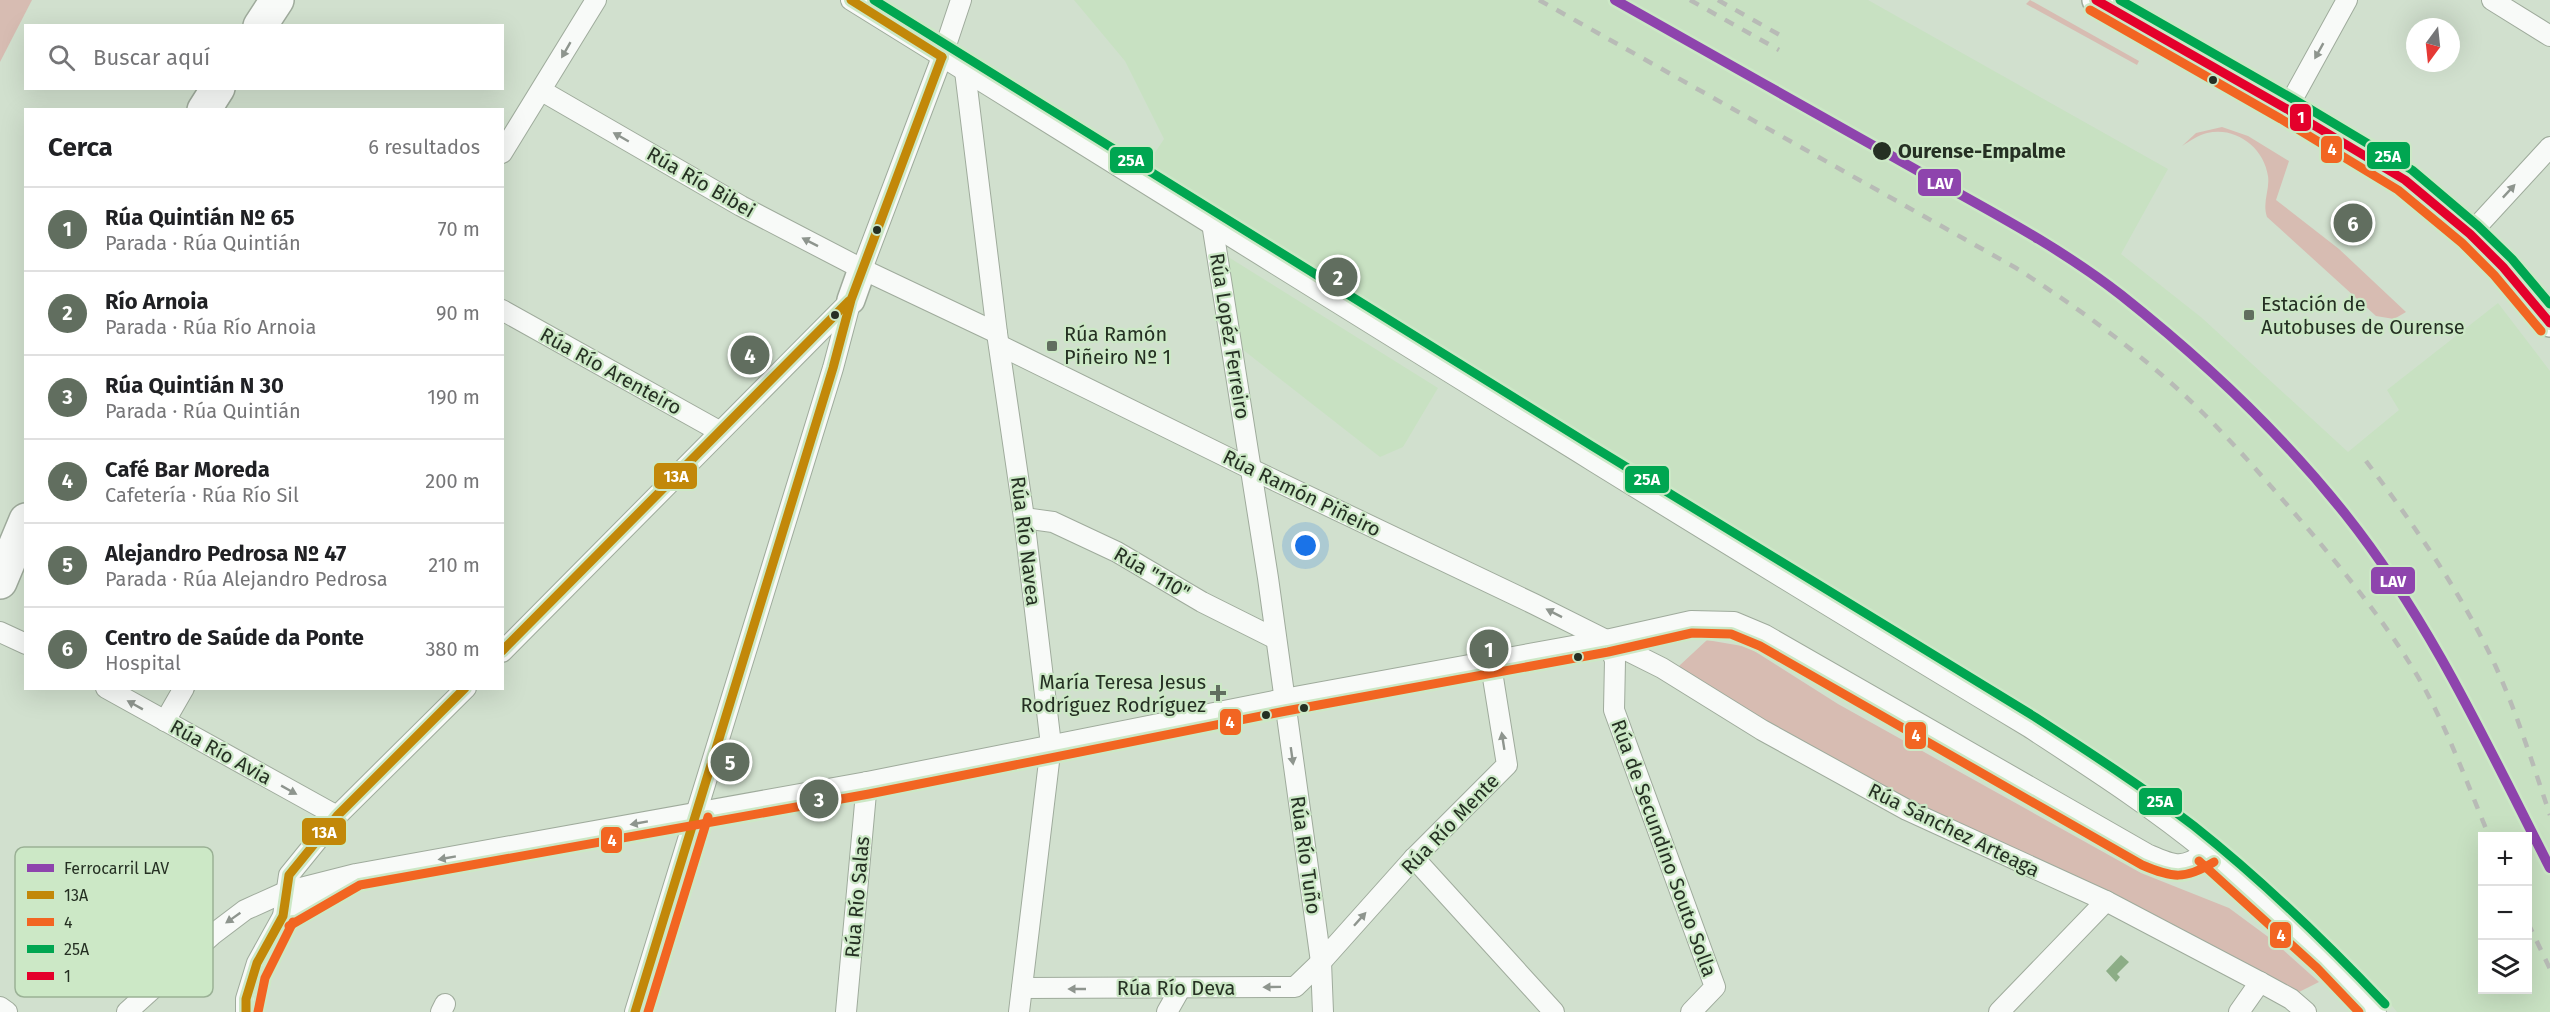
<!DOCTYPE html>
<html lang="es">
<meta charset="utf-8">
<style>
:root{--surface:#fff;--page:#f2f2f2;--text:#202124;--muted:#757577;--line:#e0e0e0;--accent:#616e5f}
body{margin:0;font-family:"Fira Sans",sans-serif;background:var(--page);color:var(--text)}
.controls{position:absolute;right:18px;bottom:18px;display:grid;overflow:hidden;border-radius:0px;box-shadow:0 6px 24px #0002}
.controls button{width:54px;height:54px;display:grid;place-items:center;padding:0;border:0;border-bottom:2px solid var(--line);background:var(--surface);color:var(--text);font:30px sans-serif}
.compass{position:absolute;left:2406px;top:18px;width:54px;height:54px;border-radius:50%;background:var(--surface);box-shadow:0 6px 24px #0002;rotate:195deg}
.you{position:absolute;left:1306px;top:546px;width:21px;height:21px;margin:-15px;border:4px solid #fff;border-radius:50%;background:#1a73e8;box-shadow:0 0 0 9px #1a73e833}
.badge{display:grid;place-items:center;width:39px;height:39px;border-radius:50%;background:var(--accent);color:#fff;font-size:20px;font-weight:700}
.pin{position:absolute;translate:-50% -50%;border:3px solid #fff;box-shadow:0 2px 6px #0006}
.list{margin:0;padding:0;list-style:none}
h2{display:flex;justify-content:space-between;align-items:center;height:78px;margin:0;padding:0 24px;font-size:26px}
h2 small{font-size:20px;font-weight:400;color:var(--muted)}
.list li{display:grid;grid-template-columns:39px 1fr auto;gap:18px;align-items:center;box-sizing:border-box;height:84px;padding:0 24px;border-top:2px solid var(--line)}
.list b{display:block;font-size:22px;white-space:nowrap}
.list p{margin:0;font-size:20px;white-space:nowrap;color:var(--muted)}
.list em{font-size:20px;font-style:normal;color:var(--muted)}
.icon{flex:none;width:33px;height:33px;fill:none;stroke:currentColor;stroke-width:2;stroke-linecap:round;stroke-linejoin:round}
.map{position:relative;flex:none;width:2550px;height:1012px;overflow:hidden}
.search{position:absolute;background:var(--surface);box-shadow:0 6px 24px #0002;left:24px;top:24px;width:480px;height:66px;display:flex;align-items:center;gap:15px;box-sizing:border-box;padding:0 21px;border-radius:0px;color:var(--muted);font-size:22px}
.panel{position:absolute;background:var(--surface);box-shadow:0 6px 24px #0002;left:24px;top:108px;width:480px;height:582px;border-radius:0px}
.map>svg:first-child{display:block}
</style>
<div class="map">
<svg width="2550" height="1012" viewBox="0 0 2550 1012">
<rect width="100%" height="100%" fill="#d1e0ce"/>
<g fill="#c8e1c2" fill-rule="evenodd">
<path d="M1074,0H1868L2168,169L2121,254L2202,318L2348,452L2399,410L2387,390L2498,303L2550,371V1012H2397L2389,1002L2195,824L2049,725L1145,161L1152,157L1164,139L1125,61ZM2482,836H2528V990H2482Z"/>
<path d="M1225,255L1438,388L1403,447L1380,457L1228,338Z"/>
</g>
<g fill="#d7bcb2">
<path d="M0,0H32L0,62Z"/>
<path d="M2030,0L2139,61L2137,65L2026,4Z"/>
<path d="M2222,127L2248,136L2289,161L2276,200L2339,249L2406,312L2394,319L2376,316L2267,217C2262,202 2270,190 2268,176C2264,147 2235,126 2207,133C2198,135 2190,141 2182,146L2196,133Z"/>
<path d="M1707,640L1748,647L1838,704L2141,873L2229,908L2271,939L2319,982L2297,993L1867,782L1706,689L1679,666Z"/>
</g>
<path fill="#8cad86" d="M2121,955L2129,962L2117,974L2120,977L2116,982L2106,971Z"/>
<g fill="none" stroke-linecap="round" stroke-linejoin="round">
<defs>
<g id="street">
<path d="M851,0C1243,243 1633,489 2029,727C2090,767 2151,806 2207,852C2267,901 2323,956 2376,1012"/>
<path d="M2492,0L2550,36"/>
<path d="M965,71L997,333L1024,518L1051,745L1019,1012"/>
<path d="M542,91L741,206L862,269L997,333"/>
<path d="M2287,109L2347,0"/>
<path d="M502,153L596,0"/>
<path d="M1212,223L1268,578L1321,962L1323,1012"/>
<path d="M2470,234L2550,147"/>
<path d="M862,269L942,57L961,0"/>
<path d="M502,310L719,431"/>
<path d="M999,345L1251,469L1534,604L1662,668L1762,730L1907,810L2106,901L2260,982L2291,999L2306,1012"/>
<path d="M1024,518L1053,522L1117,552L1202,602L1276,639"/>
<path d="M0,632L26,644"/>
<path d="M1606,640L1615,660L1614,710L1715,987L1691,1012"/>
<path d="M502,652L851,300"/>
<path d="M106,688L337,816"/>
<path d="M165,721L184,688"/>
<path d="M1414,858L1554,1012"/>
<path d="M283,916L333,887"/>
<path d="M1022,988L1295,987L1321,962L1414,858L1507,765L1490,659"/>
<path d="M0,1007L7,1012"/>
<path d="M127,1012L212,935L245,910L285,892L356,874L867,782L1284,699L1606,640L1691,621L1734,622L1765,635L2147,854C2175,866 2181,870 2207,852"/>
<path d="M246,1012V999L257,963L283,916L289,875L337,816L466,688"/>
<path d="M441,1012L445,1004"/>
<path d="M635,1012L833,368L851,300"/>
<path d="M846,1012L867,782"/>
<path d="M1167,1012L1180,989"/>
<path d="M1999,1012L2106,901"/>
<path d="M2239,1012L2260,982"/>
</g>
<g id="secondary">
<path d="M2096,0L2287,109L2405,180L2470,234L2503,267L2550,323"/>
<path d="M851,300L862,269"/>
</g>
<g id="highway">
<path d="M260,26L277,0"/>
<path d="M204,110L218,88"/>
<path d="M0,582L26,520"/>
</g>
</defs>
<use href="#street" stroke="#9fab9c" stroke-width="22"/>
<use href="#secondary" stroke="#9fab9c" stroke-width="30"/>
<use href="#highway" stroke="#9fab9c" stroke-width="36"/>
<use href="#street" stroke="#f8faf8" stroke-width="20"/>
<use href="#secondary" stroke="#f8faf8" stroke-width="27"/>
<use href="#highway" stroke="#f8faf8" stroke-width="33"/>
<g stroke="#b8bbb6" stroke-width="4.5" stroke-dasharray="10 10" stroke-linecap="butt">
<path d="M1539,0L2016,268C2083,311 2149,359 2205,415C2242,452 2275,491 2309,530C2351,580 2394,633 2426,691C2451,738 2469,788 2489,836"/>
<path d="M1690,0L1779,50"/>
<path d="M1718,0L1785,38"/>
<path d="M2366,461C2414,525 2461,592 2495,665C2517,713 2533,765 2550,815"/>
<path d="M2528,923L2550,969"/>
</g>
<defs>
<g id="bus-1">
<path d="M851,0L942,57"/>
<path d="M502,651L849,301"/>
<path d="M246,1012V999L257,963L283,916L289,875L337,816L465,688"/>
<path d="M635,1012L833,368L851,300L942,57"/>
</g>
<g id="bus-2">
<path d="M2090,10L2281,119L2398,190L2462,243L2494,275L2541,331"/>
<path d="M2199,861L2317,968L2359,1012"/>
<path d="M289,926L360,885L869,794L1286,711L1608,652L1692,633L1731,634L1760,646L2142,865C2172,878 2185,880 2214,862"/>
<path d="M258,1012L265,978L293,922"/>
<path d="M648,1012L708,817"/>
</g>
<g id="bus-3">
<path d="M874,0L1592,446L2035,717C2089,752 2143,787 2194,826C2262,880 2325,941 2385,1004"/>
<path d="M2120,0L2293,99L2412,170L2478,226L2512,259L2550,304"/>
</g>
<path id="bus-4" d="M2096,0L2287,109L2405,180L2470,234L2503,267L2550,323"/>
</defs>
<use href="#bus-1" stroke="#cce8c6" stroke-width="14"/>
<use href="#bus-2" stroke="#cce8c6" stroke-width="14"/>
<use href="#bus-3" stroke="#cce8c6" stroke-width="14"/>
<use href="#bus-4" stroke="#cce8c6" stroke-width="14"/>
<use href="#bus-1" stroke="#c28809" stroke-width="9"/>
<use href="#bus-2" stroke="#f26522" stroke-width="9"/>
<use href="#bus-3" stroke="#00a651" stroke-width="9"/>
<use href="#bus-4" stroke="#e4002b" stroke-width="9"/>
<defs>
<path id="rail-1" d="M1615,0C1714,56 1814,112 1913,168C1984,208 2057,245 2121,295C2203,360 2281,433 2346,515C2431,622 2488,747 2550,868"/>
</defs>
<use href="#rail-1" stroke="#cce8c6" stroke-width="15"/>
<use href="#rail-1" stroke="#8e44ad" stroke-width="10"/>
</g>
<defs><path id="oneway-solid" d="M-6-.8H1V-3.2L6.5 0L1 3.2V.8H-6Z" transform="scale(1.5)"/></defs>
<g fill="#8e958e">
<use href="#oneway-solid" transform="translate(566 50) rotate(120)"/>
<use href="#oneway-solid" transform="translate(2319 51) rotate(119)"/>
<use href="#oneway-solid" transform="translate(621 137) rotate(-150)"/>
<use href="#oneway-solid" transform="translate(2509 191) rotate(-47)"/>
<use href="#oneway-solid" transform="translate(810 242) rotate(-153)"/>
<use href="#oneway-solid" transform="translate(1554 613) rotate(-153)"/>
<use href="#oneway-solid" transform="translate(135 705) rotate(-151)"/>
<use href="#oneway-solid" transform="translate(1503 741) rotate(-99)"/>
<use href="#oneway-solid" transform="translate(1292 756) rotate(82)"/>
<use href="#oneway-solid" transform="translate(289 790) rotate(29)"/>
<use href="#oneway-solid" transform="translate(639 823) rotate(170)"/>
<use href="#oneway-solid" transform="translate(447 858) rotate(170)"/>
<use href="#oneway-solid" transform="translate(233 918) rotate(145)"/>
<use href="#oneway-solid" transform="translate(1360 919) rotate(-48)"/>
<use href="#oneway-solid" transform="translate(1272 987) rotate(179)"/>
<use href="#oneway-solid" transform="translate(1077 989) rotate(-180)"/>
</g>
<g fill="#253023" stroke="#cce8c6" stroke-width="2">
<circle cx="2213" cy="80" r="5"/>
<circle cx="1882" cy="151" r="10"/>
<circle cx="877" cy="230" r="5"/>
<circle cx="835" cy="315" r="5"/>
<circle cx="1578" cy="657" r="5"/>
<circle cx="1304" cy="708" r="5"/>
<circle cx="1266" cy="715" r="5"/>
</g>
<g fill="#616e5f" stroke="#cce8c6" stroke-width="2">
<rect x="2243" y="309" width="12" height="12" rx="3"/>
<rect x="1046" y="340" width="12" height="12" rx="3"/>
<path d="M1215 684h6v6h6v6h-6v6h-6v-6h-6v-6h6z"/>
</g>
<g text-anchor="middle" stroke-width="4.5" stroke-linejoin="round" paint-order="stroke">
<g font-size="20" font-weight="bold" fill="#253023" stroke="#cce8c6" text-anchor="start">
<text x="1898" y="158">Ourense-Empalme</text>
</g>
<g font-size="20" fill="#253023" stroke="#cce8c6">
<text transform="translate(701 182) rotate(30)" y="7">Rúa Río Bibei</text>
<text transform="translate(1230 336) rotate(81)" y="7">Rúa Lopéz Ferreiro</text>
<text transform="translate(611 371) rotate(29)" y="7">Rúa Río Arenteiro</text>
<text transform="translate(1302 493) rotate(26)" y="7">Rúa Ramón Piñeiro</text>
<text transform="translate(1026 541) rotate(83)" y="7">Rúa Río Navea</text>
<text transform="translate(1152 573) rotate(30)" y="7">Rúa "110"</text>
<text transform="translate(221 752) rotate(29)" y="7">Rúa Río Avia</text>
<text transform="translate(1450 824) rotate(-46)" y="7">Rúa Río Mente</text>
<text transform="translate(1954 830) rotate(26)" y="7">Rúa Sánchez Arteaga</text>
<text transform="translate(1664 848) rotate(70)" y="7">Rúa de Secundino Souto Solla</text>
<text transform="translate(1306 855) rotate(82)" y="7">Rúa Río Tuño</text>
<text transform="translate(857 897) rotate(-85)" y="7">Rúa Río Salas</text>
<text x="1176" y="995">Rúa Río Deva</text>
</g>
<g font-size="20" fill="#253023" stroke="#cce8c6" text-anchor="start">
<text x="2261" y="311">Estación de<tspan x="2261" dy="23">Autobuses de Ourense</tspan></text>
<text x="1064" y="341">Rúa Ramón<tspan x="1064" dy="23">Piñeiro Nº 1</tspan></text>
<text x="1206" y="689" text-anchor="end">María Teresa Jesus<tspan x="1206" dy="23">Rodríguez Rodríguez</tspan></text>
</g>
</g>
<rect x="15" y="847" width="198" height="150" rx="9" fill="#cce8c6" stroke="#9ab195" stroke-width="1.5"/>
<rect x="27" y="864" width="27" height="8" fill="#8e44ad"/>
<rect x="27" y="891" width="27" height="8" fill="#c28809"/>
<rect x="27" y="918" width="27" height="8" fill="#f26522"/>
<rect x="27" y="945" width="27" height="8" fill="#00a651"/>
<rect x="27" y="972" width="27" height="8" fill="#e4002b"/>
<g font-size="16" fill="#253023">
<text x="64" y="874">Ferrocarril LAV</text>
<text x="64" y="901">13A</text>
<text x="64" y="928">4</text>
<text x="64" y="955">25A</text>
<text x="64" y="982">1</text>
</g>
<g stroke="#cce8c6" stroke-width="2">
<rect x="2289" y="103" width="23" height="29" rx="6" fill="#e4002b"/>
<rect x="2320" y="135" width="23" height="29" rx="6" fill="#f26522"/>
<rect x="2366" y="141" width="45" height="29" rx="6" fill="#00a651"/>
<rect x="1109" y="146" width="45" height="28" rx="6" fill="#00a651"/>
<rect x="1917" y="168" width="45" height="29" rx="6" fill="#8e44ad"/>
<rect x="653" y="462" width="45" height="28" rx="6" fill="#c28809"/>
<rect x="1624" y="465" width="46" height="29" rx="6" fill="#00a651"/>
<rect x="2370" y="566" width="46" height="29" rx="6" fill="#8e44ad"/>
<rect x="1219" y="708" width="23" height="28" rx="6" fill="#f26522"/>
<rect x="1904" y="721" width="23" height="29" rx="6" fill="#f26522"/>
<rect x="2138" y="787" width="45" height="29" rx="6" fill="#00a651"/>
<rect x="301" y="817" width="46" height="29" rx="6" fill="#c28809"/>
<rect x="600" y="826" width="23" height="28" rx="6" fill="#f26522"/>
<rect x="2269" y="921" width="23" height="28" rx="6" fill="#f26522"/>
</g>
<g font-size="16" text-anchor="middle" font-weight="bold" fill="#fff">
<text x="2301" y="123">1</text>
<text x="2332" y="155">4</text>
<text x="2388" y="162">25A</text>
<text x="1131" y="166">25A</text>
<text x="1940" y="189">LAV</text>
<text x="676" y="482">13A</text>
<text x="1647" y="485">25A</text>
<text x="2393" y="587">LAV</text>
<text x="1230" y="728">4</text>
<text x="1916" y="741">4</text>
<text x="2160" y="807">25A</text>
<text x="324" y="838">13A</text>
<text x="612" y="846">4</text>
<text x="2281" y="941">4</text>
</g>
</svg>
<div class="controls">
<button>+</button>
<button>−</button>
<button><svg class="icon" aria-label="layers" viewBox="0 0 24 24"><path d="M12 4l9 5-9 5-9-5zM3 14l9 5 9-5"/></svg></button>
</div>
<svg class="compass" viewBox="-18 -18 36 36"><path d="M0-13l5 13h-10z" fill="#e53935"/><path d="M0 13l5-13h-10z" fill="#757577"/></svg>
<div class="you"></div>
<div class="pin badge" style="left:1489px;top:649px">1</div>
<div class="pin badge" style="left:1338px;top:277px">2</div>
<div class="pin badge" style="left:819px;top:799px">3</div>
<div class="pin badge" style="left:750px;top:355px">4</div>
<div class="pin badge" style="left:730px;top:762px">5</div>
<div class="pin badge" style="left:2353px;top:223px">6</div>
<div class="search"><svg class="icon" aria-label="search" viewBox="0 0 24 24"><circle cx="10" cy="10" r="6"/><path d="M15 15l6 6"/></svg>Buscar aquí</div>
<section class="panel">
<h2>Cerca<small>6 resultados</small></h2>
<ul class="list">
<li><span class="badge">1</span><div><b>Rúa Quintián Nº 65</b><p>Parada · Rúa Quintián</p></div><em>70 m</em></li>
<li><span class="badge">2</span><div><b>Río Arnoia</b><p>Parada · Rúa Río Arnoia</p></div><em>90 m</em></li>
<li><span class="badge">3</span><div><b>Rúa Quintián N 30</b><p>Parada · Rúa Quintián</p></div><em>190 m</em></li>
<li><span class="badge">4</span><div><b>Café Bar Moreda</b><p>Cafetería · Rúa Río Sil</p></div><em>200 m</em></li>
<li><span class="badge">5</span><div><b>Alejandro Pedrosa Nº 47</b><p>Parada · Rúa Alejandro Pedrosa</p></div><em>210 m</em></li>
<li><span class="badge">6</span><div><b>Centro de Saúde da Ponte</b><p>Hospital</p></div><em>380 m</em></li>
</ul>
</section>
</div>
